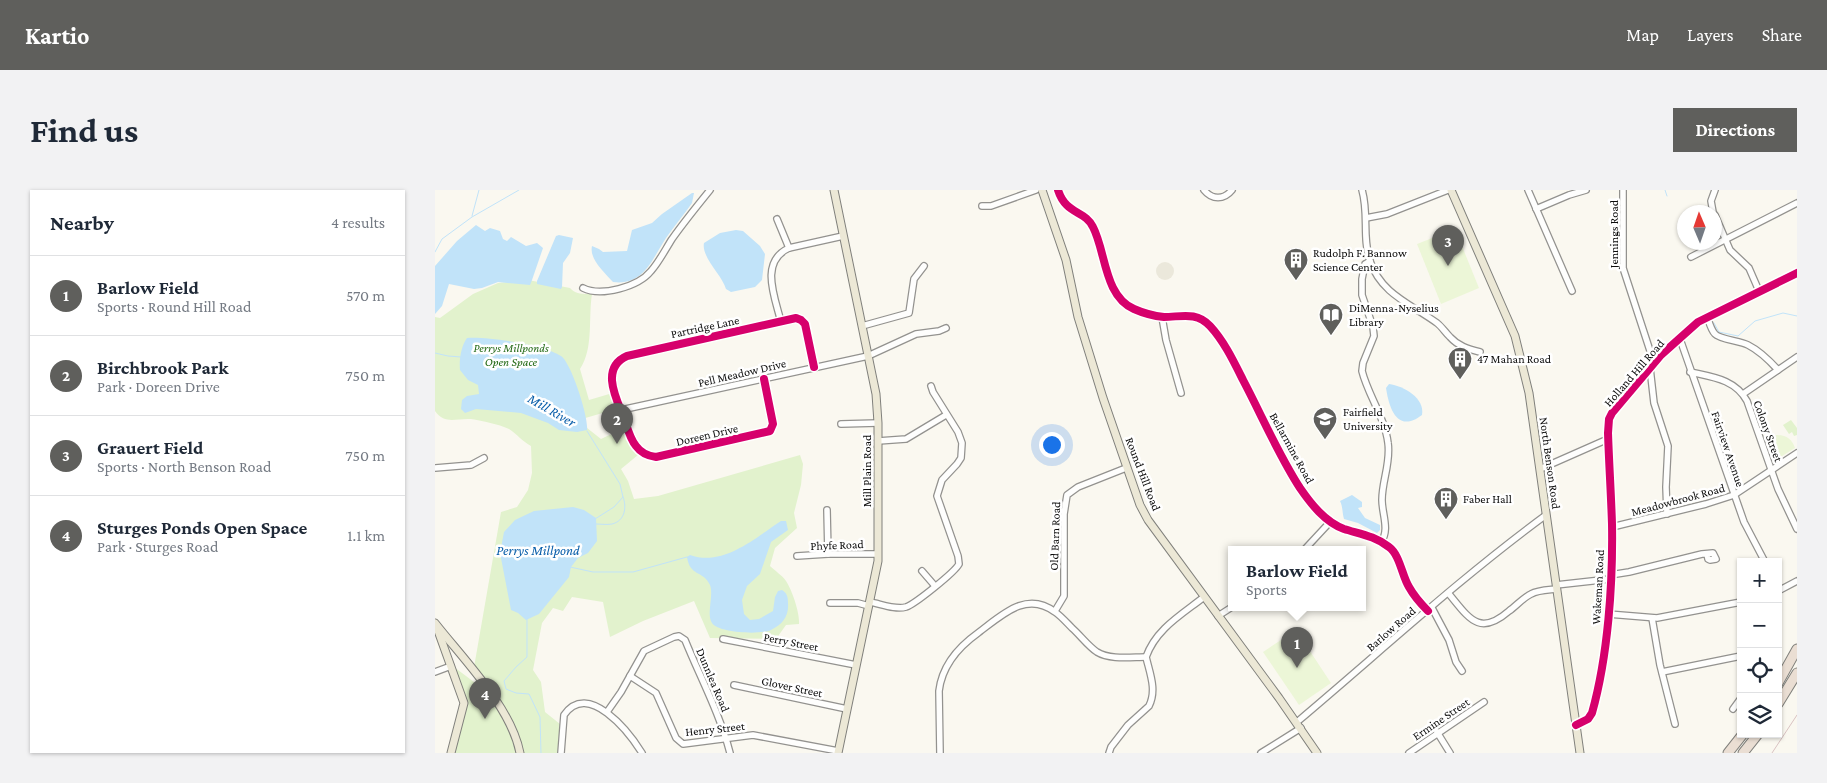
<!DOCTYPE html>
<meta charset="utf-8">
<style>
:root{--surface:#fff;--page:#f2f2f3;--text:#1f2937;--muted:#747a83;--line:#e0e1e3;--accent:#5f5f5c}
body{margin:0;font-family:"Crimson Pro",serif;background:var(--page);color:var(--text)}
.controls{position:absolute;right:15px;bottom:15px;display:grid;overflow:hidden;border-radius:0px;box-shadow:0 1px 4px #0004}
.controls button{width:45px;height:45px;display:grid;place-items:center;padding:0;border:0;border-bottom:1px solid var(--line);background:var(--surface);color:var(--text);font:25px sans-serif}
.compass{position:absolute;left:1242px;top:15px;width:45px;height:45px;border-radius:50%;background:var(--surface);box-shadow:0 1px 4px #0004;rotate:358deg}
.you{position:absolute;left:616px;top:254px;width:18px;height:18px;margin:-12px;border:4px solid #fff;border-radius:50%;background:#1a73e8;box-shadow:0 0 0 8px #1a73e833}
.badge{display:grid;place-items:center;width:32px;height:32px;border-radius:50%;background:var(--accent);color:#fff;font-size:16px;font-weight:700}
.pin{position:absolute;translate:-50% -41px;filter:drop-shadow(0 1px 2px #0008)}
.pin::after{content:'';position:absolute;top:26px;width:18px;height:15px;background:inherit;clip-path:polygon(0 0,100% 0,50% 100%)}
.popup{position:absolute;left:793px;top:356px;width:138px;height:65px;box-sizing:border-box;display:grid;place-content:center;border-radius:0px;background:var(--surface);filter:drop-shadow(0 1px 4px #0005);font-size:16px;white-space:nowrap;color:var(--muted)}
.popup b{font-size:19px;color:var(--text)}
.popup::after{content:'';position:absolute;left:50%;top:100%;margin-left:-10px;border:10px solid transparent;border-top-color:var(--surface)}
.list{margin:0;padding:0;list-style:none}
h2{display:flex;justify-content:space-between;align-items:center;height:65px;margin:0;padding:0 20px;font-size:21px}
h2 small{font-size:16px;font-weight:400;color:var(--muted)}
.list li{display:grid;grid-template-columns:32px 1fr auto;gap:15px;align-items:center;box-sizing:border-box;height:80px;padding:0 20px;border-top:1px solid var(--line)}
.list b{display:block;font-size:19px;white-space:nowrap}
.list p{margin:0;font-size:16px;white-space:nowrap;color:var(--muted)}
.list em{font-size:16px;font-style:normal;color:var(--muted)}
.icon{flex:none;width:28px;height:28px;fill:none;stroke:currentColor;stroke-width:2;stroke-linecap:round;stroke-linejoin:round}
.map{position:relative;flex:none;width:1362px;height:563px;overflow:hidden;border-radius:0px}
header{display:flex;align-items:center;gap:30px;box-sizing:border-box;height:70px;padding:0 25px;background:var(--accent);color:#fff}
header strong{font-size:24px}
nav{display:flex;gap:28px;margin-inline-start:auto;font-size:18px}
.intro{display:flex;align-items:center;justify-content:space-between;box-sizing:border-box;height:120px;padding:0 30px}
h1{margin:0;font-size:35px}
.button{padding:12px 22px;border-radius:0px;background:var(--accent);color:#fff;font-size:18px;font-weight:700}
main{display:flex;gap:30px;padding:0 30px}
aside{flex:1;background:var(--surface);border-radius:0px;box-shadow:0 1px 4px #0004}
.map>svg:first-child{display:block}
</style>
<header>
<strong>Kartio</strong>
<nav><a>Map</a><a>Layers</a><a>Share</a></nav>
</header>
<div class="intro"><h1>Find us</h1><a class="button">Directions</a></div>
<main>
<aside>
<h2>Nearby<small>4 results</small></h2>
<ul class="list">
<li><span class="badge">1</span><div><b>Barlow Field</b><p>Sports · Round Hill Road</p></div><em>570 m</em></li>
<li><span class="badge">2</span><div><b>Birchbrook Park</b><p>Park · Doreen Drive</p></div><em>750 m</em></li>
<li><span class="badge">3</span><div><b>Grauert Field</b><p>Sports · North Benson Road</p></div><em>750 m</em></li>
<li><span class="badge">4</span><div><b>Sturges Ponds Open Space</b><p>Park · Sturges Road</p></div><em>1.1 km</em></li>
</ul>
</aside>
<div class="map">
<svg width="1362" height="563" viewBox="0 0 1362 563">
<rect width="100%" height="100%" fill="#faf8f0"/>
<g fill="#e2f2cd">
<path d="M93,90L135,98C141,105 149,104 157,104C153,128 159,158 145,179L154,210L181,202L188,217L147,229V234L166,249L187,239L197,260L203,265L186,279L193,291L199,309L223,306L365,265L368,274L366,295L359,323L362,338L340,358L335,376C340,381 347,385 351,391C357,400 365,423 364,434L351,435L341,449L275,448L259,411L208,431L175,447L168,412L137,407L128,421L118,418L107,433L98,480L106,492L110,522L125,534L123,563H19L29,513L19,477L47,498L38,483L66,322L82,317L93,300L97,283L96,256C88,252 82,244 74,239C63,234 48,231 36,229C21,228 10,235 0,221V127L5,128L38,104L63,93Z"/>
<path d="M1356,230L1362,238V245L1359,246L1357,242L1354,244L1348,235Z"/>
</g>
<g fill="#ecf6d7">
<path d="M1020,39L1044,98L1006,114L982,54Z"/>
<path d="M1341,245C1351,245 1357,249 1360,258L1342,269L1338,268L1332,250Z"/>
<path d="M861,440L896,493L864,515L828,462Z"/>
</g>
<circle fill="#ebe8db" cx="730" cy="81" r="9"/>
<g fill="#c1e3f9">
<path d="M257,3H259L257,13C249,25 239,36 231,48C217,69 209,96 178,92C169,82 154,69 157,56L164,59L168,62L192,61L197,40L217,33L227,24Z"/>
<path d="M41,35L50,41L55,38L65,41L68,49L72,51L76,47L91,56L102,53L108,58L97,90L95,95L63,92L47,98L39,99L14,94L7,116L0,124V76L22,51Z"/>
<path d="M301,40L308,41L325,56L330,64L327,90L320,97L296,102L291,99C287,85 266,67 269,53L285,43Z"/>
<path d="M124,45L138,48L135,63L128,73L127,97L126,99L102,94V91L121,46Z"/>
<path d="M32,148C51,146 110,155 126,166C136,172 154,228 152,240L142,242L124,240L113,233L86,223L41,219L30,223L26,219L27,210L32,206L44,204L43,195L33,190L25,180C24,170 26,156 32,148Z"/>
<path d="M954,194C969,196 990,208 987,225C962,244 954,218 951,198Z"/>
<path d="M917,305L927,312V317L923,318L930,328L945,335V340L942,343L923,333L909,329C907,322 908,317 905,311Z"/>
<path d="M138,317L149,320L161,328L162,351L153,363L143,368L136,377L134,387L104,424L91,430L83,423L76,420L65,363L69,342L80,330L99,321Z"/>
<path d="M346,331H351L353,340L336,352L325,384L312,396L307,410L309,424L315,430L324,429L338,421L340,407L343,401L347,400C352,403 353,407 353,413C354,426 348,434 336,440C326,445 283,443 277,433C271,424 279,406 275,395C268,380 255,387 252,367L255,365C288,377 320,348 346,331Z"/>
</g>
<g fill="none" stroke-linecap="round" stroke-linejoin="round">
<g stroke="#c1e3f9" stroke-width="1">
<path d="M1230,0L1232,6"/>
<path d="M37,26L44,0"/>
<path d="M0,62L7,49L37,27L84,0"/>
<path d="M1279,133L1284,142L1303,146L1320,131L1348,123L1362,126"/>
<path d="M0,163L13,166L26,167"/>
<path d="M152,241L185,294L188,307L179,317L160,329"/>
<path d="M161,334C166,334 172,335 177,334C190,331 192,317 188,307"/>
<path d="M135,377L158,382H198L252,367"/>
<path d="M92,429V467L81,477L69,491L71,499L81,503L94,504L105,527L106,563"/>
</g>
<defs>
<g id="minor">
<path d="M623,0C631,25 650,20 658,37C671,62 669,106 699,119C708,123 719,126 729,127C746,127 761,121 775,136C789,151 799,172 808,190C827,226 843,264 865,298C876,314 890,332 909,339C925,344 940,346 954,357C965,365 967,386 974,397C979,406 986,414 993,421"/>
<path d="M769,0C777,10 789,10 797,0"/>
<path d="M927,0C934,24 927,48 935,71L930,74L927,89V105L938,137L939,146L928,173L927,181C933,205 950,228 953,253C956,272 947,291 947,310C947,324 955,340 946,352"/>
<path d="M1093,0L1137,101"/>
<path d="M1188,0V78L1219,173"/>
<path d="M547,16H556L601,0"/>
<path d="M1101,19L1134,5L1151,0"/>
<path d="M1278,22L1276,11L1280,0"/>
<path d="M1280,25L1295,60L1314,78L1324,101"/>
<path d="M931,28L952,24L1013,0"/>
<path d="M342,29L354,58"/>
<path d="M1256,67L1362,13"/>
<path d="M935,71C946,104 976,114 1002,133C1007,137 1010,142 1015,147C1023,156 1033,159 1045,162"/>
<path d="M148,98C166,107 203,97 216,81C224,72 230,60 237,49C249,32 262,16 275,0"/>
<path d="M1272,126C1274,132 1276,140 1280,144C1284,149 1305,151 1313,155C1325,161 1334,170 1343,180"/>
<path d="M727,127L731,150L746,203"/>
<path d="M346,132C340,107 324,72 354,58L408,46"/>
<path d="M427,136L474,123L479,89L489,76"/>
<path d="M1245,149L1309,332L1330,372"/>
<path d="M1215,178L1219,213L1233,256L1231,297L1232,324"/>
<path d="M1255,182C1277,187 1300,189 1312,211L1343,299L1362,339"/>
<path d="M329,189L338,234L335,241L221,267C213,266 206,263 201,256C195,249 192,237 189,228C181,208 165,178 192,166L361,128L366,130L370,134L379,177"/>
<path d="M1308,204L1362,167"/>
<path d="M186,220L433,166L481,144L504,141L511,138"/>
<path d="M406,234L443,233"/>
<path d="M443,251L471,249L511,225"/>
<path d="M0,278L36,275L49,268"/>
<path d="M1105,279L1173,249"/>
<path d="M392,320L393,364"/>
<path d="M1177,337L1271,314L1299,305L1362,263"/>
<path d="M870,359L896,331"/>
<path d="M362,366L393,364H443"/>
<path d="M487,381L500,396"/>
<path d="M1175,385L1194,382L1267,364L1278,363L1281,369L1275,370L1273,369L1272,364"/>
<path d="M1121,395L1175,389"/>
<path d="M1343,401L1362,391"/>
<path d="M1014,404C1034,428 1044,447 1074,421C1081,416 1088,408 1096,404C1103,400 1114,400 1122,399"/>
<path d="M435,412C446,414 460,420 471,417C480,414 520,382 524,374L523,366L502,306L507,290L522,274L526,268L527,253L523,242L498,202L496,196"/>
<path d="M395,413H423L434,416"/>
<path d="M997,418L1014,450L1021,472L1027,481"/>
<path d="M620,421L629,406V324L632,305L643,297L691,278"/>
<path d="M1173,424L1222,428L1306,412"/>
<path d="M783,426L797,417"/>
<path d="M1217,428L1225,475L1240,534"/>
<path d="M288,449L421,475"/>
<path d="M0,482L16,476"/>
<path d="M1227,482L1306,466"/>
<path d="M195,486L221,503L241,548L248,554L318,545L403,561"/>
<path d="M299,495L412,519"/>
<path d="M1298,519L1306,508"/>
<path d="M172,522L186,502L209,461L239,447L244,446L250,450C265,487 285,524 295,563"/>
<path d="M862,532C944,463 1025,388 1111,325"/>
<path d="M1141,535L1153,529L1157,523C1173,466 1178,394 1177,334C1176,303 1174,273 1173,243L1174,229L1177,223L1226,165L1263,132L1362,83"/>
<path d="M1002,542L1015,563"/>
<path d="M126,563L129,525C153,490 194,542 207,563"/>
<path d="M505,563L504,501C507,476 522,458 543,443C566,426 591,400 620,422C626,426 632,433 637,438C645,445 653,456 662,462C675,470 696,467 711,467"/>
<path d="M674,563L676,557L693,535L714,516C722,500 715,484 711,467C721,439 746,425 769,407"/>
<path d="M826,563L866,538"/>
<path d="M974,563L1049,512"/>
</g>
<g id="major">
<path d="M399,0L441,204L443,233V371L403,563"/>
<path d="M607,0L631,70L643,127L668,208L705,315L713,330L844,508L882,563"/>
<path d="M1016,0L1080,146L1094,203L1145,563"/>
<path d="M0,433C29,470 76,517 85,563"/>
<path d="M2,438L29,513L16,563"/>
</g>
<g id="highway">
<path d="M1343,493L1362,459"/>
<path d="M1343,514L1362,483"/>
<path d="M1293,563L1308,544"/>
<path d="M1308,563L1323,544"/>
</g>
</defs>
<use href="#minor" stroke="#93928f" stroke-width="8"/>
<use href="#major" stroke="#80807c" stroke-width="9"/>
<use href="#highway" stroke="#80807c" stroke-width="11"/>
<use href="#minor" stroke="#fefefd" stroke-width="5.5"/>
<use href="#major" stroke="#ece8d6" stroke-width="7"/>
<use href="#highway" stroke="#eaded3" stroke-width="9"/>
<path stroke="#d9c2c2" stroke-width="1" d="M1337,563L1362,525"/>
<defs>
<g id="cycleway">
<path d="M623,0C631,25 650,20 658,37C671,62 669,106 699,119C708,123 719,126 729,127C746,127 761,121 775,136C789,151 799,172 808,190C827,226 843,264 865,298C876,314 890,332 909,339C925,344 940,346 954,357C965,365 967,386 974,397C979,406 986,414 993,421"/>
<path d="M329,189L338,234L335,241L221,267C213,266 206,263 201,256C195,249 192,237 189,228C181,208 165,178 192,166L361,128L366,130L370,134L379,177"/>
<path d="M1141,535L1153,529L1157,523C1173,466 1178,394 1177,334C1176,303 1174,273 1173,243L1174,229L1177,223L1226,165L1263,132L1362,83"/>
</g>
</defs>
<use href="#cycleway" stroke="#fff" stroke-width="11"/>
<use href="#cycleway" stroke="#d6006c" stroke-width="8"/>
</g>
<defs>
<symbol id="building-pin" viewBox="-11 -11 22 30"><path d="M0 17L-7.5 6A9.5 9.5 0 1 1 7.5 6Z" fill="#5f5f5c" stroke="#fff"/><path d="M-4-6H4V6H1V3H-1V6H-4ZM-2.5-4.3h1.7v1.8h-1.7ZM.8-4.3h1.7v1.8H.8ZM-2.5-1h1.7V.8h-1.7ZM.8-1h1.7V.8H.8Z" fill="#fff"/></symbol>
<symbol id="library-pin" viewBox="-11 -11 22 30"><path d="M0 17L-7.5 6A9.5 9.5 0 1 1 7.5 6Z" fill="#5f5f5c" stroke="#fff"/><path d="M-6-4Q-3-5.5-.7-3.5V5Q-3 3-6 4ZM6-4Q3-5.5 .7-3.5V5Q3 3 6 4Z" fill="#fff"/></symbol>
<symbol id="university-pin" viewBox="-11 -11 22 30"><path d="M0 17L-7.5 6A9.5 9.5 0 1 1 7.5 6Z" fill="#5f5f5c" stroke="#fff"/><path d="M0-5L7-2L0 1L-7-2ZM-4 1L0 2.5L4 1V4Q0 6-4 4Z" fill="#fff"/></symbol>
</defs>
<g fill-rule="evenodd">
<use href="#building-pin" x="847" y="56" width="28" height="38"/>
<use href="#library-pin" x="882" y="111" width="28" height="38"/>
<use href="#building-pin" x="1011" y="155" width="28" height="38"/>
<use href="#university-pin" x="876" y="215" width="28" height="38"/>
<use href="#building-pin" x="997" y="295" width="28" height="38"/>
</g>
<g text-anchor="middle" stroke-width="5" stroke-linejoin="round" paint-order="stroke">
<g font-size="12" fill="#0c0c0c" stroke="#fff">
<text transform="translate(1179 44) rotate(-90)" y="4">Jennings Road</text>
<text transform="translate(270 137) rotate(-12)" y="4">Partridge Lane</text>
<text transform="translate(307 183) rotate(-13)" y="4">Pell Meadow Drive</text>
<text transform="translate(1199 183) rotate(-49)" y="4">Holland Hill Road</text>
<text transform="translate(1333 241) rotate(70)" y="4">Colony Street</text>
<text transform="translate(272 245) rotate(-13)" y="4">Doreen Drive</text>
<text transform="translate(857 258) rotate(61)" y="4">Bellarmine Road</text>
<text transform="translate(1293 259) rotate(71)" y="4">Fairview Avenue</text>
<text transform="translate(1115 273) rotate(82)" y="4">North Benson Road</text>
<text transform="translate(432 281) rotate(-90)" y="4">Mill Plain Road</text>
<text transform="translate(708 284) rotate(69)" y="4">Round Hill Road</text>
<text transform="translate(1243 310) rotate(-15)" y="4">Meadowbrook Road</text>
<text transform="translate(620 346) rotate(-88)" y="4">Old Barn Road</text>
<text transform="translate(402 355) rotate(-2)" y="4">Phyfe Road</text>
<text transform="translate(1163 397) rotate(-87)" y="4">Wakeman Road</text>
<text transform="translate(956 439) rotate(-41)" y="4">Barlow Road</text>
<text transform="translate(356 452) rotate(11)" y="4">Perry Street</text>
<text transform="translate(278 490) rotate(67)" y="4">Dunnlea Road</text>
<text transform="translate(357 497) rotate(12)" y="4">Glover Street</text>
<text transform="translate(1006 529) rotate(-34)" y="4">Ermine Street</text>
<text transform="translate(280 539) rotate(-6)" y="4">Henry Street</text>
</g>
<g font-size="12" fill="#0c0c0c" stroke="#fff" text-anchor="start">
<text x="878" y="67">Rudolph F. Bannow<tspan x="878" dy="14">Science Center</tspan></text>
<text x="914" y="122">DiMenna-Nyselius<tspan x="914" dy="14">Library</tspan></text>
<text x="1042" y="173">47 Mahan Road</text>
<text x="908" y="226">Fairfield<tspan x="908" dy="14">University</tspan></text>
<text x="1028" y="313">Faber Hall</text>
</g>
<g font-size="12" font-style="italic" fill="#246a16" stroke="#fff">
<text x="76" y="162">Perrys Millponds<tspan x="76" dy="14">Open Space</tspan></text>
</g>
<g font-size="14" font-style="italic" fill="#095eaa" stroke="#fff">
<text transform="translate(117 220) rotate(30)" y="5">Mill River</text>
<text x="103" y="365">Perrys Millpond</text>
</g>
</g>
</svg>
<div class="controls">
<button>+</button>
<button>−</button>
<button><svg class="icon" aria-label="locate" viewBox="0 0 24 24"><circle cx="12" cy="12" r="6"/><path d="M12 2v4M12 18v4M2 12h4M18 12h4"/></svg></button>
<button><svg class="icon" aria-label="layers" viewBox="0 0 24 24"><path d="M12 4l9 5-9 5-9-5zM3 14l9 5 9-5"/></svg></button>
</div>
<svg class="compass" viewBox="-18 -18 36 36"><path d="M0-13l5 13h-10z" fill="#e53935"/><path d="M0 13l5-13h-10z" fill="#747a83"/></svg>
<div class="you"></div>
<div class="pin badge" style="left:862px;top:478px">1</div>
<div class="popup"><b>Barlow Field</b>Sports</div>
<div class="pin badge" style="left:182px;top:254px">2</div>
<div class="pin badge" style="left:1013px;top:76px">3</div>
<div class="pin badge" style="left:50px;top:529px">4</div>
</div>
</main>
